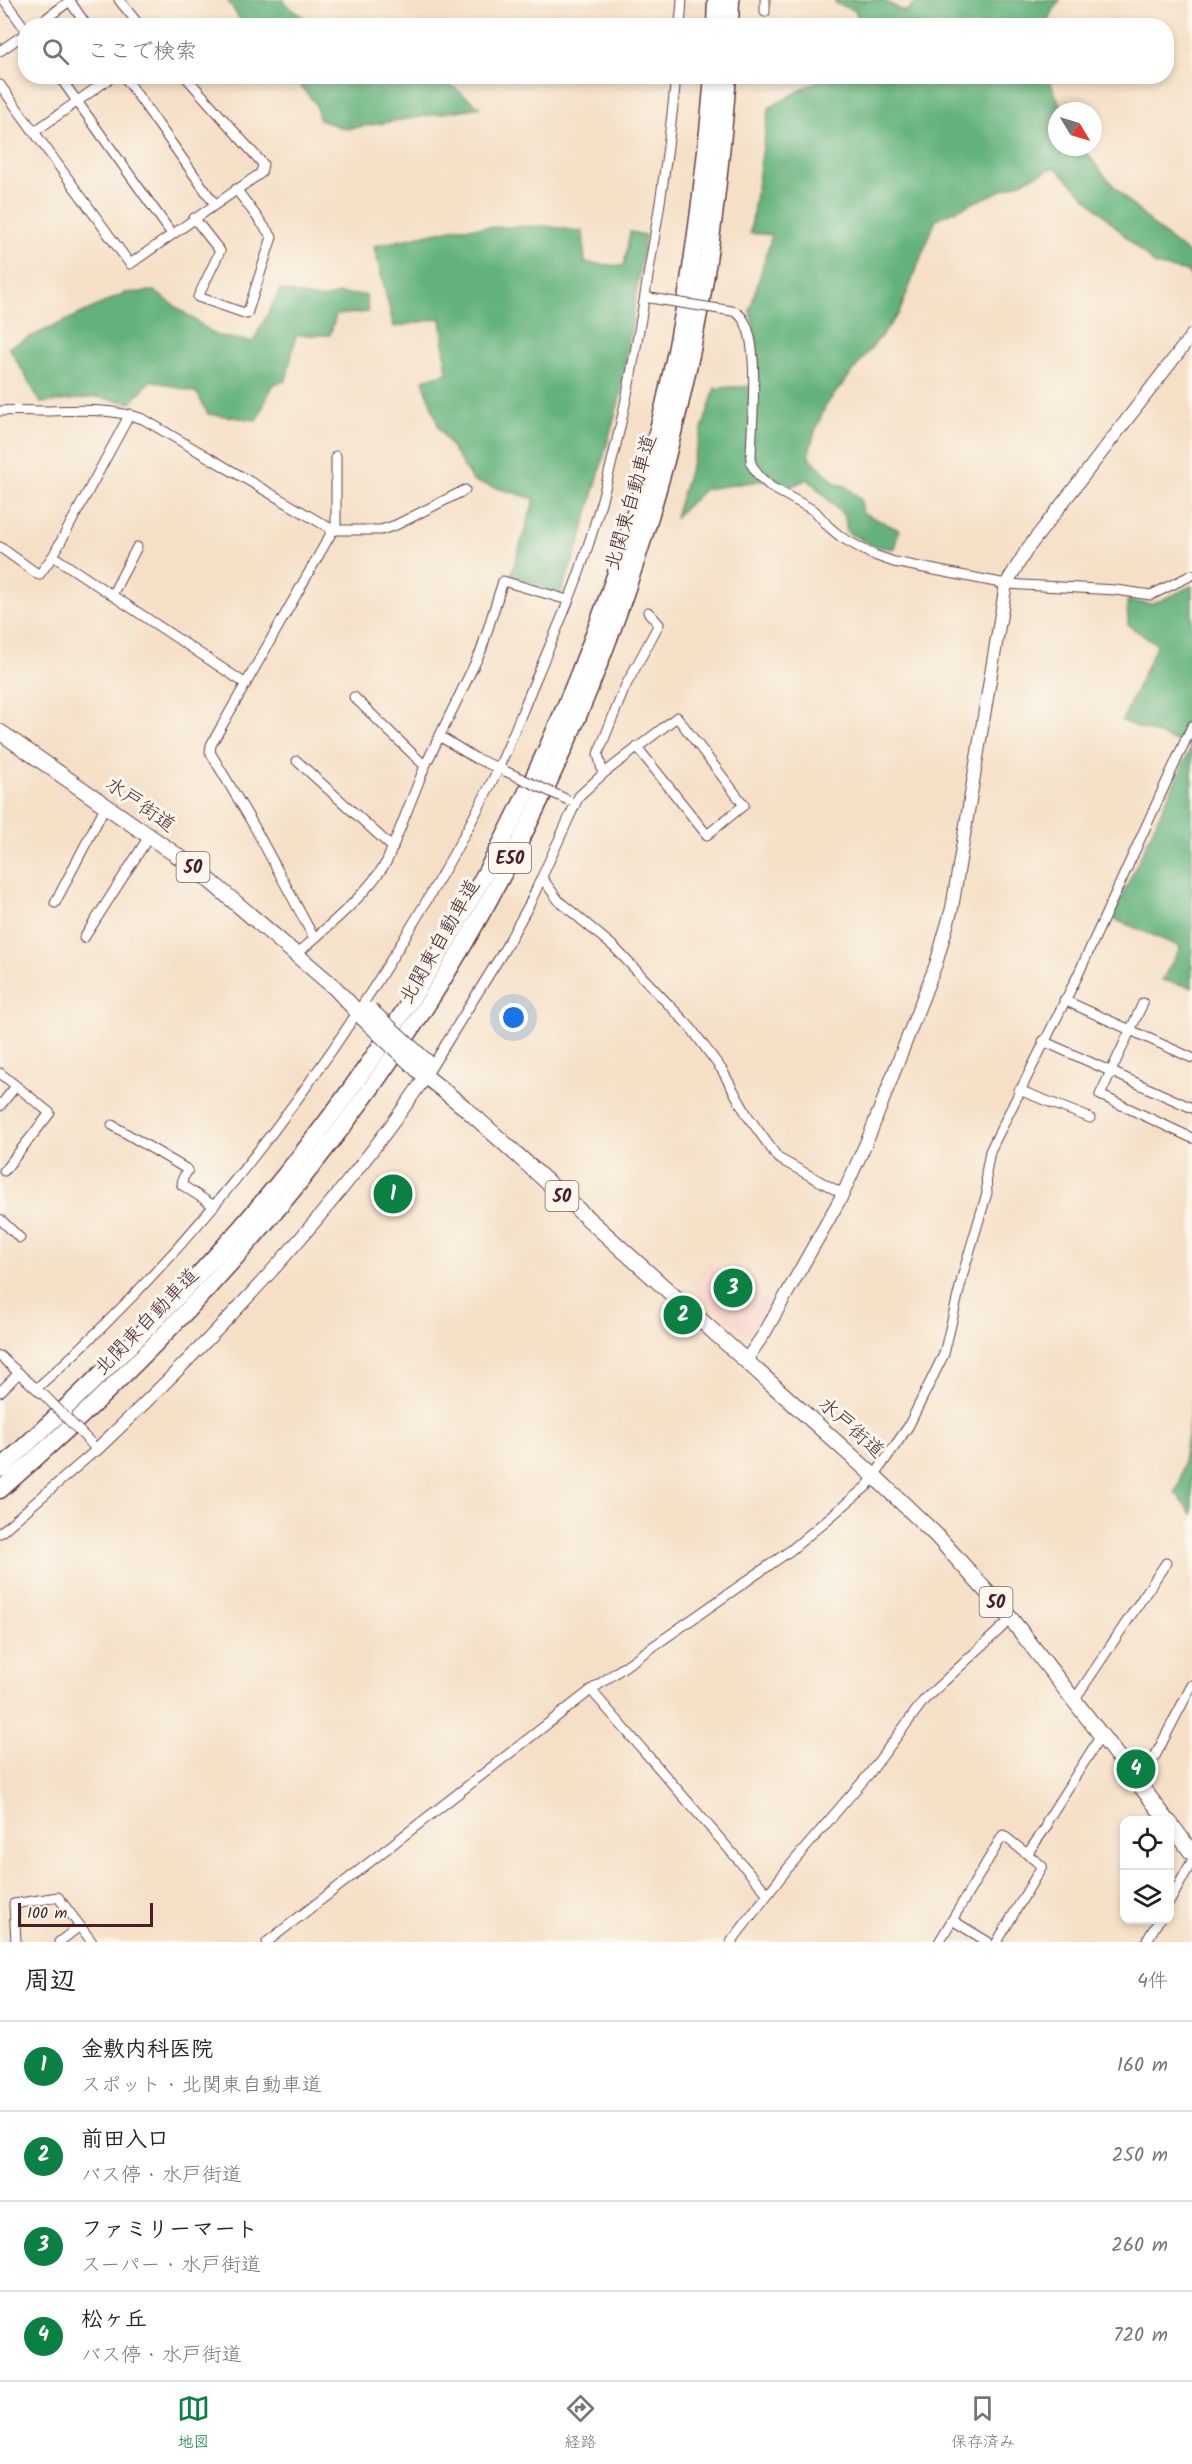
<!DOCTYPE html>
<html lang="ja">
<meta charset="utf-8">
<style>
:root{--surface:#fff;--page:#f6f6f6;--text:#222;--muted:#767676;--line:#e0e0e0;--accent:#0b8043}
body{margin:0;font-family:Kalam,"Klee One",sans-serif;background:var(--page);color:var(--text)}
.controls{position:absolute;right:18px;bottom:18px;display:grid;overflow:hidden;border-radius:12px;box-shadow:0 3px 9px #0003}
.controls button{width:54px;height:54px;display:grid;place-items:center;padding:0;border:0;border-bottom:2px solid var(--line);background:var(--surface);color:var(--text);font:30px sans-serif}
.compass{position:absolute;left:1048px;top:102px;width:54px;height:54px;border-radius:50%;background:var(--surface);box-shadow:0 3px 9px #0003;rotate:128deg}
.scale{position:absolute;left:18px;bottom:15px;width:135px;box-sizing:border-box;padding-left:6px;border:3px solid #4a1f2b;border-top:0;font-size:16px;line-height:21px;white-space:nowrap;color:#4a1f2b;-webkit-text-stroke:4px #fbf7ec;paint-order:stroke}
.you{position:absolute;left:514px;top:1018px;width:21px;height:21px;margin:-15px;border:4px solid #fff;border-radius:50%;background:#1a73e8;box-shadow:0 0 0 9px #1a73e833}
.badge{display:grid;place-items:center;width:39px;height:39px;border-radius:50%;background:var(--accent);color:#fff;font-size:20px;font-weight:700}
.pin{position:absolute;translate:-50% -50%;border:3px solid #fff;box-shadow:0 2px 6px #0006}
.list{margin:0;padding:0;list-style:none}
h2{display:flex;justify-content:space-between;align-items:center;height:78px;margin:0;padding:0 24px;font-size:26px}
h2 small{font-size:20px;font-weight:400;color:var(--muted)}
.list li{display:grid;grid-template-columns:39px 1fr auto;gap:18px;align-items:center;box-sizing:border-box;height:90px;padding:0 24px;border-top:2px solid var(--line)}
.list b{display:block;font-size:22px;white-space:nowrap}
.list p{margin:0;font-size:20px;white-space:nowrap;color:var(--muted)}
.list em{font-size:20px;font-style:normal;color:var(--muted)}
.icon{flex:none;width:33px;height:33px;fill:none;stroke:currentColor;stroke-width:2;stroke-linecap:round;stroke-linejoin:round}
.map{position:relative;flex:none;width:1192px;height:1942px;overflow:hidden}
.search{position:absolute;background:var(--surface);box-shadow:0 3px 9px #0003;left:18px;right:18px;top:18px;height:66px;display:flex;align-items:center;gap:15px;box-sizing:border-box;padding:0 21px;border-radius:24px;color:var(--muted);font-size:22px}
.sheet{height:438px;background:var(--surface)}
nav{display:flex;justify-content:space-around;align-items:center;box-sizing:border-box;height:84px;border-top:2px solid var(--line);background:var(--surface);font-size:16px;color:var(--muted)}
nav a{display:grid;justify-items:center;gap:3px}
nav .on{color:var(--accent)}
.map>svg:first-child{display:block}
</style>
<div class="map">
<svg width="1192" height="1942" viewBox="0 0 1192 1942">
<rect width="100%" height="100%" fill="#fbf7ec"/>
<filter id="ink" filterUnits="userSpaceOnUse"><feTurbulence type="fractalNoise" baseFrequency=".0167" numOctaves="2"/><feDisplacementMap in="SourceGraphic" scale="12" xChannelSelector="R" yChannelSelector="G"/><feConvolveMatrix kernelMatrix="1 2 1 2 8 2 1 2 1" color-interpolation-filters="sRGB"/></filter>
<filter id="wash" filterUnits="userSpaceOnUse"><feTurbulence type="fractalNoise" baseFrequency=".008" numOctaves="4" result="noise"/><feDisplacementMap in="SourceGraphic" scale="24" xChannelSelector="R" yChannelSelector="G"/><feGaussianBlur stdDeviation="1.35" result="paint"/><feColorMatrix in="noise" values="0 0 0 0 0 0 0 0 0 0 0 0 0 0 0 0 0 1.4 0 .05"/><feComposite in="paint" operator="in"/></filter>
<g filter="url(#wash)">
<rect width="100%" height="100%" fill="#f5e0c7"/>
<path fill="#f7d1c8" d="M708,1261L771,1304L750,1337L691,1287Z"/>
<g fill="#64b27d" stroke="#576854" stroke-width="1.5">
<path d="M227,0H285L284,3L314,25H244Z"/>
<path d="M835,0H882L905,12L918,0H1060L1044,26L862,25L854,10L836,4Z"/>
<path d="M293,77H426L453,87L480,107L346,129L319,120L316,104Z"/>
<path d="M824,77H1048L1063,111H1057V147H1083C1108,185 1155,230 1192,256V279L1188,272L1155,265L1055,167L936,219L899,313L826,405L815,431L808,456L837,484L846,486L861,500L863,513L899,530L894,549L874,546L847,532L845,517L808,479L786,488L771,479L705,489L675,517L715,388L757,386V343L750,310L772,235L750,233L769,108Z"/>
<path d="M545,226L583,232L585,263L624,266L630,232L645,235L621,394L580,541L560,595L511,574L535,499L473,481L439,428L423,380L447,373L441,318L394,327L374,246L457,228Z"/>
<path d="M280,290L323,299L338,294L366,295L368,312L336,315L330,335H296L286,381L273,384L257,420L208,414L197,393L151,380L131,403L96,397L41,403L9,347L125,293L154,291L217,336L253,342Z"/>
<path d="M1192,586V987L1162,980L1181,947L1112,918L1191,747L1122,721L1157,644L1128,625L1127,601L1153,604Z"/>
<path d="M1192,1401V1514L1175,1492L1180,1483Z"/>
</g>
</g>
<g filter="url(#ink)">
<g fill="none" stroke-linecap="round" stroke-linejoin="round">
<defs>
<g id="minor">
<path d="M4,0L26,30"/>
<path d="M69,0L87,26"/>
<path d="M119,0L140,26"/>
<path d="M765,0V12"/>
<path d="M36,26L71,0"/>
<path d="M680,26L682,0"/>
<path d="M0,51L26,33"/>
<path d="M59,76L172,234"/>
<path d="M124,76L214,203"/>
<path d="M0,85L130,264L261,173L263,164L185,76"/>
<path d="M34,132L113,76"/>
<path d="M194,218L220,251L198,297L247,314L272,237L236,189"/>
<path d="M719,309C724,310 733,310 737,313C764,330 750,432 751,464L759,476L771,487L815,511L829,527L841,537L871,554L894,562L1006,584L1116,590L1151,595L1192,575"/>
<path d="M0,411C15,410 31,411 47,411C80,410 111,408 143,419L333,530H381L396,525L465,490"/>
<path d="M336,456V530"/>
<path d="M0,547L39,575L53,556L130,414"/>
<path d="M53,556L246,684"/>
<path d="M112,595L137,547"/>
<path d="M354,697L425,766"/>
<path d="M441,737L475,758L503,770"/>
<path d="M297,761L393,848"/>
<path d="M603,774L598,754L625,687L659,624L648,612"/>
<path d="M542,878L559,901L614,947L690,1027L722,1070L747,1115L778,1158L843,1194"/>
<path d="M55,903L106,805"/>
<path d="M84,938L150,835"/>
<path d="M314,938L254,826L210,752L211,745L333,530"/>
<path d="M296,955C327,927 365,897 387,861L425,766L481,651L503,581L568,600"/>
<path d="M1064,1000L1192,1058"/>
<path d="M1143,1003L1100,1095L1192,1138"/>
<path d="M1043,1041L1192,1108"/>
<path d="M0,1073L50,1113L4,1171"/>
<path d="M426,1076L503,952L529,905L579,796L603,774L677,717L744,805L707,835L637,747"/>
<path d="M1019,1090L1090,1118"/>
<path d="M0,1106L16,1086"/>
<path d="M112,1125L188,1170L183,1178L182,1185L214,1206"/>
<path d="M0,1219L20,1238"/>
<path d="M0,1356L41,1393"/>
<path d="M37,1388C182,1260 302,1106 402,942C436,886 469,830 497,771C512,740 524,706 538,674C552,640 568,605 580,570C614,472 633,372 649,270C660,206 670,141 676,76"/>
<path d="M0,1392L19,1373"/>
<path d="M0,1533L96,1450L93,1446"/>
<path d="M591,1690L767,1893"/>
<path d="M1075,1699L1166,1563"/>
<path d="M1140,1785L1192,1685"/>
<path d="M1170,1901L1192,1861"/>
<path d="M952,1920L988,1942"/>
<path d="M16,1942L14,1904L58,1897L92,1942"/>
<path d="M59,1942L80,1926"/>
<path d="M267,1942L591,1690L791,1550L867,1486L908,1427L944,1354L964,1270L987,1193L986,1173L990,1151L1077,977L1192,726"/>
<path d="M731,1942L788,1868L869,1774L924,1700L1011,1619"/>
<path d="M939,1942L1003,1835L1027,1854"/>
<path d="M997,1942L1042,1866L1027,1854L1047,1826V1821L1102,1734"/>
<path d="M1146,1942L1159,1920"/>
</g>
<g id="tertiary">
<path d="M746,1360L764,1334L843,1194L870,1134L936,964L952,908L1006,584L1028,548L1192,335"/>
<path d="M96,1450C217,1335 332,1214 426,1076"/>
</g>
<g id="primary">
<path d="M0,732L195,868L334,987L363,1018"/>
<path d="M419,1071L464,1107L875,1477L936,1535L1011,1619L1167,1820"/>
<path d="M1170,1823L1192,1853"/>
</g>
<g id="motorway">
<path d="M715,26L716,0"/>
<path d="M730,26L731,0"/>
<path d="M0,1469C89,1387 177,1303 255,1211C476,951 629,629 687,293C699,221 707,149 713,76"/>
<path d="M0,1490C113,1391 220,1283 313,1165C510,918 648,608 702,297C715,224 722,150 728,76"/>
</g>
</defs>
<use href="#minor" stroke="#643c42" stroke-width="11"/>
<use href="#tertiary" stroke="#643c42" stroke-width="14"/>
<use href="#primary" stroke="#643c42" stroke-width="17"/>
<use href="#motorway" stroke="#643c42" stroke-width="19"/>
<use href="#minor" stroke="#fff" stroke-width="9"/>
<use href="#tertiary" stroke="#fff" stroke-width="12"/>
<use href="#primary" stroke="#fff" stroke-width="15"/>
<use href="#motorway" stroke="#fff" stroke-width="16"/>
<defs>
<g id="minor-bridge">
<path d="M650,298L719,309"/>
<path d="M505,771L568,800"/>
<path d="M43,1394L91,1443"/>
</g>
<g id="primary-bridge">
<path d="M370,1010L427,1062"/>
<path d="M363,1018L419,1071"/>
</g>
</defs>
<use href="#minor-bridge" stroke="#643c42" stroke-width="11" stroke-linecap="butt"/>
<use href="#primary-bridge" stroke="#643c42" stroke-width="17" stroke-linecap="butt"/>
<use href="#minor-bridge" stroke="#fff" stroke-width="9"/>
<use href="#primary-bridge" stroke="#fff" stroke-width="15"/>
</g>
</g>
<g text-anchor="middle" stroke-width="6" stroke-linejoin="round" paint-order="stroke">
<g fill="#fbf7ec" stroke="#7f6065" stroke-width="1.5">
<rect x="489" y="843" width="42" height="30" rx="4.5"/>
<rect x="176.5" y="852" width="33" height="30" rx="4.5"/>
<rect x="545.5" y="1181" width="33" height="30" rx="4.5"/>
<rect x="979.5" y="1587" width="33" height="30" rx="4.5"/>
</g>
<g font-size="18" font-weight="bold" fill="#4a1f2b">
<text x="510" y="864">E50</text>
<text x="193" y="873">50</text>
<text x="562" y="1202">50</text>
<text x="996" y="1608">50</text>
</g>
<g font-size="20" fill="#4a1f2b" stroke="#fbf7ec">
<text transform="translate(630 502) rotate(-74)" y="7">北関東自動車道</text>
<text transform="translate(141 804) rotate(35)" y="7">水戸街道</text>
<text transform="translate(439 941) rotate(-60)" y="7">北関東自動車道</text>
<text transform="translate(146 1321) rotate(-46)" y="7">北関東自動車道</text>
<text transform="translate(852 1427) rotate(42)" y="7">水戸街道</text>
</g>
</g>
</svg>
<div class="controls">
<button><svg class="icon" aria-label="locate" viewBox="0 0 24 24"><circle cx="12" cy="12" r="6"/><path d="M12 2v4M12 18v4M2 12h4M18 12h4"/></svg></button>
<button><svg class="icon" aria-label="layers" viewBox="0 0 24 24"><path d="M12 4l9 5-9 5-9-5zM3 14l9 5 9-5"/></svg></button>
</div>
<svg class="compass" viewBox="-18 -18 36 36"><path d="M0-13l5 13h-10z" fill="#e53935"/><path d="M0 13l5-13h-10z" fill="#767676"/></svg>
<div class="scale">100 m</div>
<div class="you"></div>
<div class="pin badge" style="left:393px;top:1194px">1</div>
<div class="pin badge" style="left:683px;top:1315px">2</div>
<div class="pin badge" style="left:733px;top:1288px">3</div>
<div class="pin badge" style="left:1136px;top:1769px">4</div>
<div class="search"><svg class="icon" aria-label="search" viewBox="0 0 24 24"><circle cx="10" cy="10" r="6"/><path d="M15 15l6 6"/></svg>ここで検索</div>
</div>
<section class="sheet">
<h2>周辺<small>4件</small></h2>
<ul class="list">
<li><span class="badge">1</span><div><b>金敷内科医院</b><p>スポット · 北関東自動車道</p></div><em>160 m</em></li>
<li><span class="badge">2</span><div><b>前田入口</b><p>バス停 · 水戸街道</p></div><em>250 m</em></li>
<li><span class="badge">3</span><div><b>ファミリーマート</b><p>スーパー · 水戸街道</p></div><em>260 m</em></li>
<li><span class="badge">4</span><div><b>松ヶ丘</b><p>バス停 · 水戸街道</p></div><em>720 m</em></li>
</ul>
</section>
<nav>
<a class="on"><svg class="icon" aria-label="map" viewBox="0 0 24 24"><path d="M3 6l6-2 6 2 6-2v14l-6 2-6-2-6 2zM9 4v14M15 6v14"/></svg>地図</a>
<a><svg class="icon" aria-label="directions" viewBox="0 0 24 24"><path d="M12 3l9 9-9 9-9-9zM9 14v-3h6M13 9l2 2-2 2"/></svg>経路</a>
<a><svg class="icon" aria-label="saved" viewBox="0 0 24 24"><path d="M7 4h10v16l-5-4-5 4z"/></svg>保存済み</a>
</nav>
